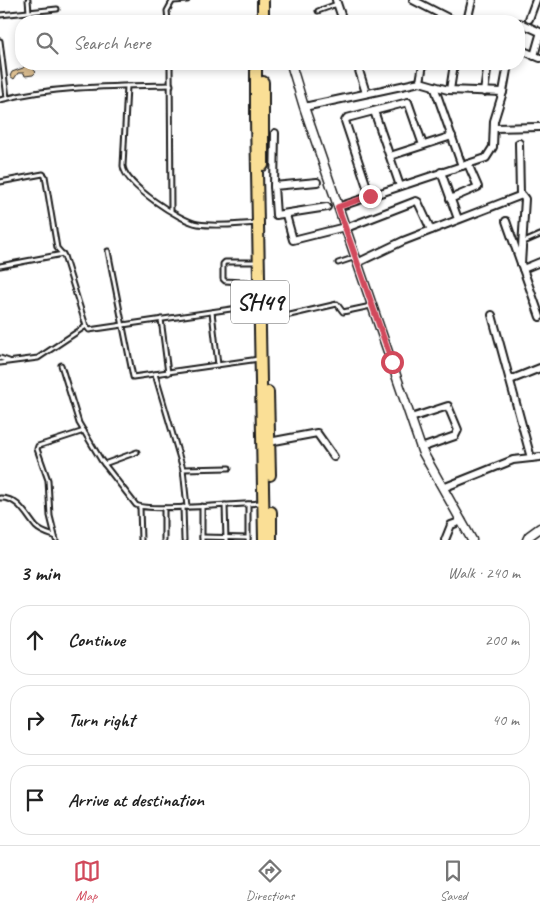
<!DOCTYPE html>
<meta charset="utf-8">
<style>
:root{--surface:#fff;--page:#f6f6f6;--text:#222;--muted:#767676;--line:#e0e0e0;--accent:#d1495b}
body{margin:0;font-family:Caveat,sans-serif;background:var(--page);color:var(--text)}
.stop{position:absolute;width:15px;height:15px;margin:-11px;border:4px solid #d1495b;border-radius:50%;background:#fff}
.stop.end{background:#d1495b;border-color:#fff;box-shadow:0 1px 5px #0008}
.list{margin:0;padding:0;list-style:none}
h2{display:flex;justify-content:space-between;align-items:center;height:65px;margin:0;padding:0 20px;font-size:21px}
h2 small{font-size:16px;font-weight:400;color:var(--muted)}
.list li{display:grid;grid-template-columns:32px 1fr auto;gap:15px;align-items:center;box-sizing:border-box;height:70px;margin:0 10px 10px;padding:0 10px;border:1px solid var(--line);border-radius:20px}
.list b{display:block;font-size:19px;white-space:nowrap}
.list em{font-size:16px;font-style:normal;color:var(--muted)}
.icon{flex:none;width:28px;height:28px;fill:none;stroke:currentColor;stroke-width:2;stroke-linecap:round;stroke-linejoin:round}
.map{position:relative;flex:none;width:540px;height:540px;overflow:hidden}
.search{position:absolute;background:var(--surface);box-shadow:0 2px 8px #0003;left:15px;right:15px;top:15px;height:55px;display:flex;align-items:center;gap:12px;box-sizing:border-box;padding:0 18px;border-radius:20px;color:var(--muted);font-size:19px}
.sheet{height:305px;background:var(--surface)}
nav{display:flex;justify-content:space-around;align-items:center;box-sizing:border-box;height:70px;border-top:1px solid var(--line);background:var(--surface);font-size:14px;color:var(--muted)}
nav a{display:grid;justify-items:center;gap:2px}
nav .on{color:var(--accent)}
.map>svg:first-child{display:block}
</style>
<div class="map">
<svg width="540" height="540" viewBox="0 0 540 540">
<rect width="100%" height="100%" fill="#fff"/>
<filter id="ink" filterUnits="userSpaceOnUse"><feTurbulence type="fractalNoise" baseFrequency=".02" numOctaves="2"/><feDisplacementMap in="SourceGraphic" scale="10" xChannelSelector="R" yChannelSelector="G"/><feConvolveMatrix kernelMatrix="1 2 1 2 8 2 1 2 1" color-interpolation-filters="sRGB"/></filter>
<g filter="url(#ink)">
<path fill="#dcbe90" stroke="#1c1c1c" d="M27,64H42L43,65L32,68L36,72L33,75L25,76L24,73H18L14,79L10,76L12,72L23,68Z"/>
<g fill="none" stroke-linecap="round" stroke-linejoin="round">
<defs>
<g id="service">
<path d="M28,0L29,12"/>
<path d="M173,1L187,0"/>
<path d="M318,11L337,4"/>
<path d="M0,15L57,9"/>
<path d="M168,21L167,11L173,0"/>
<path d="M0,41L7,98"/>
<path d="M170,64L171,211"/>
<path d="M127,86L123,166C125,185 180,221 198,224C217,227 238,224 257,223"/>
<path d="M0,100C54,86 116,86 171,85"/>
<path d="M0,182L43,174L45,176L57,248L64,256L86,326L89,330L258,305"/>
<path d="M524,242L540,235"/>
<path d="M108,251L133,377L259,359"/>
<path d="M338,263L356,257"/>
<path d="M0,266L63,254"/>
<path d="M258,283L225,281L223,279V264L225,262H258"/>
<path d="M212,312L218,365"/>
<path d="M277,318L337,304L343,312L371,306"/>
<path d="M161,319L168,373"/>
<path d="M0,358L9,361"/>
<path d="M0,363L38,358L86,326"/>
<path d="M61,365L79,423L101,460L136,505C148,512 241,504 261,503"/>
<path d="M155,374L183,469L187,507"/>
<path d="M104,464L137,452"/>
<path d="M183,469L229,468"/>
<path d="M0,498C18,497 26,515 36,527C41,532 48,534 54,536"/>
<path d="M248,504V540"/>
<path d="M225,505L226,540"/>
<path d="M202,506V540"/>
<path d="M140,507L141,540"/>
<path d="M183,507L184,540"/>
<path d="M164,508V540"/>
<path d="M202,537L248,538"/>
<path d="M56,540L50,516L48,480L37,449L38,446L84,431"/>
</g>
<g id="minor">
<path d="M336,0L343,21"/>
<path d="M413,0L454,21"/>
<path d="M529,19L536,0"/>
<path d="M467,21L472,0"/>
<path d="M520,23L540,32"/>
<path d="M519,49L540,58"/>
<path d="M534,56L540,35"/>
<path d="M357,64L366,93"/>
<path d="M420,82L423,64"/>
<path d="M434,86L462,166"/>
<path d="M450,90L454,64"/>
<path d="M484,92L488,64"/>
<path d="M304,107L420,82L448,90L503,92L508,64"/>
<path d="M374,111L400,186"/>
<path d="M494,128L540,127"/>
<path d="M275,133L274,186L276,215L327,207"/>
<path d="M519,143L520,195"/>
<path d="M390,156L452,136"/>
<path d="M441,172L458,219"/>
<path d="M274,186L317,182"/>
<path d="M370,196L345,121L347,118L408,102L423,145"/>
<path d="M450,199L478,187L468,164"/>
<path d="M338,207L486,158L493,147L494,121L503,92"/>
<path d="M286,215L293,240L345,227"/>
<path d="M506,221L540,317"/>
<path d="M346,228L416,201L418,202L431,230"/>
<path d="M357,263L403,241L522,195L525,199L521,264"/>
<path d="M523,269L540,262"/>
<path d="M492,315L531,458"/>
<path d="M510,380L540,368"/>
<path d="M411,418L448,406L458,430L455,436L421,448"/>
<path d="M269,442L317,433L334,457"/>
<path d="M443,488L513,460L540,457"/>
<path d="M445,540L451,525L462,521"/>
</g>
<g id="tertiary">
<path d="M291,64L304,107L422,451L472,540"/>
<path d="M527,540L529,536L540,528"/>
</g>
<g id="primary">
<path d="M263,21V0"/>
<path d="M256,64V119L264,540"/>
<path d="M263,82V165"/>
<path d="M268,392L270,475"/>
<path d="M271,512V540"/>
</g>
</defs>
<use href="#service" stroke="#1c1c1c" stroke-width="7"/>
<use href="#minor" stroke="#1c1c1c" stroke-width="10"/>
<use href="#tertiary" stroke="#1c1c1c" stroke-width="11"/>
<use href="#primary" stroke="#1c1c1c" stroke-width="14"/>
<use href="#service" stroke="#fff" stroke-width="3"/>
<use href="#minor" stroke="#fff" stroke-width="6"/>
<use href="#tertiary" stroke="#fff" stroke-width="8"/>
<use href="#primary" stroke="#fadf96" stroke-width="10"/>
</g>
</g>
<g fill="none" stroke-linecap="round" stroke-linejoin="round" filter="url(#ink)">
<path stroke="#d1495b" stroke-width="6" d="M370,196L338,207L392,362"/>
</g>
<g text-anchor="middle" stroke-width="4.5" stroke-linejoin="round" paint-order="stroke">
<rect fill="#fff" stroke="#606060" stroke-width="1" x="231" y="280.5" width="58" height="43" rx="4"/>
<g font-size="24" font-weight="bold" fill="#1c1c1c">
<text x="260" y="310">SH49</text>
</g>
</g>
</svg>
<div class="stop" style="left:392px;top:362px"></div>
<div class="stop end" style="left:370px;top:196px"></div>
<div class="search"><svg class="icon" aria-label="search" viewBox="0 0 24 24"><circle cx="10" cy="10" r="6"/><path d="M15 15l6 6"/></svg>Search here</div>
</div>
<section class="sheet">
<h2>3 min<small>Walk · 240 m</small></h2>
<ul class="list">
<li><svg class="icon" aria-label="ahead" viewBox="0 0 24 24"><path d="M12 20V5M6 11l6-6 6 6"/></svg><div><b>Continue</b></div><em>200 m</em></li>
<li><svg class="icon" aria-label="right" viewBox="0 0 24 24"><path d="M7 20v-9h11M14 6l5 5-5 5"/></svg><div><b>Turn right</b></div><em>40 m</em></li>
<li><svg class="icon" aria-label="arrive" viewBox="0 0 24 24"><path d="M6 21V4h12l-3 4 3 4H6"/></svg><div><b>Arrive at destination</b></div></li>
</ul>
</section>
<nav>
<a class="on"><svg class="icon" aria-label="map" viewBox="0 0 24 24"><path d="M3 6l6-2 6 2 6-2v14l-6 2-6-2-6 2zM9 4v14M15 6v14"/></svg>Map</a>
<a><svg class="icon" aria-label="directions" viewBox="0 0 24 24"><path d="M12 3l9 9-9 9-9-9zM9 14v-3h6M13 9l2 2-2 2"/></svg>Directions</a>
<a><svg class="icon" aria-label="saved" viewBox="0 0 24 24"><path d="M7 4h10v16l-5-4-5 4z"/></svg>Saved</a>
</nav>
